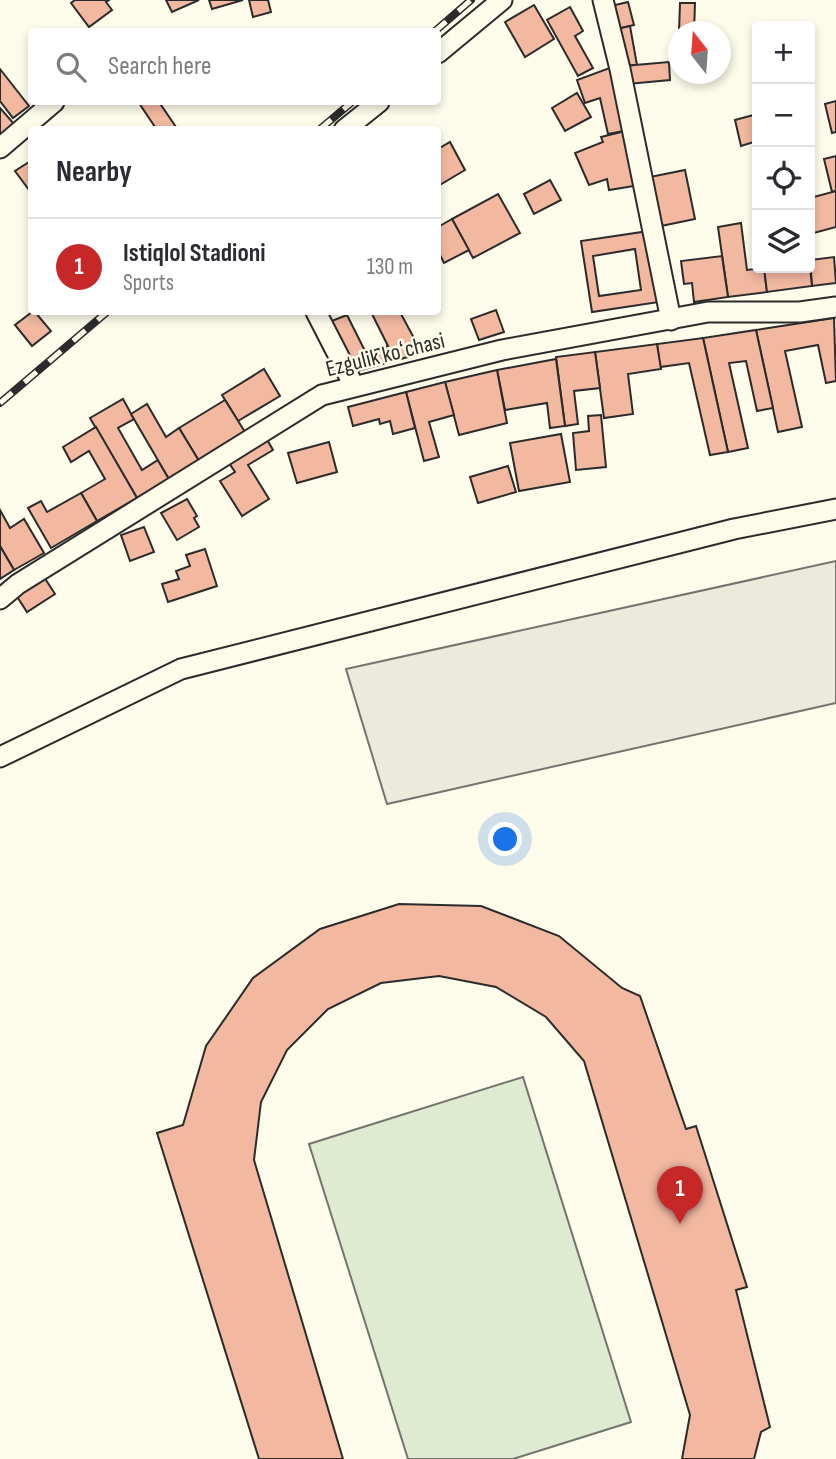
<!DOCTYPE html>
<meta charset="utf-8">
<style>
:root{--surface:#fff;--page:#f7f7f7;--text:#2b2b33;--muted:#7c7c81;--line:#e1e1e2;--accent:#c62828}
body{margin:0;font-family:"Sofia Sans Condensed",sans-serif;background:var(--page);color:var(--text)}
.controls{position:absolute;right:21px;top:21px;display:grid;overflow:hidden;border-radius:7px;box-shadow:0 4px 10px #0003}
.controls button{width:63px;height:63px;display:grid;place-items:center;padding:0;border:0;border-bottom:2px solid var(--line);background:var(--surface);color:var(--text);font:35px sans-serif}
.compass{position:absolute;left:668px;top:21px;width:63px;height:63px;border-radius:50%;background:var(--surface);box-shadow:0 4px 10px #0003;rotate:343deg}
.you{position:absolute;left:506px;top:840px;width:24px;height:24px;margin:-18px;border:5px solid #fff;border-radius:50%;background:#1a73e8;box-shadow:0 0 0 10px #1a73e833}
.badge{display:grid;place-items:center;width:46px;height:46px;border-radius:50%;background:var(--accent);color:#fff;font-size:23px;font-weight:700}
.pin{position:absolute;translate:-50% -58px;filter:drop-shadow(0 2px 4px #0008)}
.pin::after{content:'';position:absolute;top:37px;width:24px;height:21px;background:inherit;clip-path:polygon(0 0,100% 0,50% 100%)}
.list{margin:0;padding:0;list-style:none}
h2{display:flex;justify-content:space-between;align-items:center;height:91px;margin:0;padding:0 28px;font-size:30px}
h2 small{font-size:23px;font-weight:400;color:var(--muted)}
.list li{display:grid;grid-template-columns:46px 1fr auto;gap:21px;align-items:center;box-sizing:border-box;height:98px;padding:0 28px;border-top:2px solid var(--line)}
.list b{display:block;font-size:26px;white-space:nowrap}
.list p{margin:0;font-size:23px;white-space:nowrap;color:var(--muted)}
.list em{font-size:23px;font-style:normal;color:var(--muted)}
.icon{flex:none;width:38px;height:38px;fill:none;stroke:currentColor;stroke-width:2;stroke-linecap:round;stroke-linejoin:round}
.map{position:relative;flex:none;width:836px;height:1459px;overflow:hidden}
.search{position:absolute;background:var(--surface);box-shadow:0 4px 10px #0003;left:28px;top:28px;width:413px;height:77px;display:flex;align-items:center;gap:18px;box-sizing:border-box;padding:0 24px;border-radius:7px;color:var(--muted);font-size:26px}
.panel{position:absolute;background:var(--surface);box-shadow:0 4px 10px #0003;left:28px;top:126px;width:413px;height:189px;border-radius:7px}
.map>svg:first-child{display:block}
</style>
<div class="map">
<svg width="836" height="1459" viewBox="0 0 836 1459">
<rect width="100%" height="100%" fill="#fdfbea"/>
<path fill="#deebd1" stroke="#74746e" stroke-width="2" d="M523,1077L631,1422L513,1459H408L309,1144Z"/>
<path fill="#eceadb" stroke="#74746e" stroke-width="2" d="M836,561V703L387,804L346,669Z"/>
<g fill="#f2b8a0" stroke="#2b2b2b" stroke-width="2" fill-rule="evenodd">
<path d="M75,0H109L106,2L112,10L89,27L71,3Z"/>
<path d="M166,0H199L172,12Z"/>
<path d="M209,0H243L212,9Z"/>
<path d="M249,0H268L271,12L253,17Z"/>
<path d="M628,2L634,25L617,29L611,6Z"/>
<path d="M680,3H695L694,32H679Z"/>
<path d="M534,5L554,39L525,57L505,22Z"/>
<path d="M570,7L583,31L575,36L593,68L578,76L547,20Z"/>
<path d="M630,26L637,65L624,66L617,29Z"/>
<path d="M669,62L670,80L628,84L624,66Z"/>
<path d="M615,66L629,130L608,134L600,98L585,103L577,80Z"/>
<path d="M0,69L29,106L13,118L0,101Z"/>
<path d="M577,93L591,117L565,131L552,108Z"/>
<path d="M836,101V132L832,133L825,104Z"/>
<path d="M142,102H159L178,130H157L139,103Z"/>
<path d="M0,108L15,125L0,137Z"/>
<path d="M757,114V141L741,146L735,120Z"/>
<path d="M629,130L640,185L609,190L607,179L589,185L575,153L603,142L601,137Z"/>
<path d="M450,142L465,170L438,186V149Z"/>
<path d="M836,156V191L832,192L824,159Z"/>
<path d="M32,160V194L15,171Z"/>
<path d="M685,170L695,219L661,226L650,177Z"/>
<path d="M550,180L561,200L534,214L524,194Z"/>
<path d="M836,191V227L810,234V198Z"/>
<path d="M498,194L520,233L473,258L452,219Z"/>
<path d="M452,219L469,250L444,263L438,251V227Z"/>
<path d="M741,223L747,270L764,268L767,292L728,297L718,227Z"/>
<path d="M649,231L659,302L592,312L581,241ZM635,249L641,290L599,296L593,256Z"/>
<path d="M722,256L728,297L694,302L692,283L684,284L681,261Z"/>
<path d="M834,257L836,283L812,286L810,260Z"/>
<path d="M764,268H810L812,286L767,292Z"/>
<path d="M496,310L504,332L479,340L471,319Z"/>
<path d="M32,312H35L51,331L32,346L15,325Z"/>
<path d="M371,312H400L422,353L354,372L329,322L347,315L366,353L388,346Z"/>
<path d="M834,318L836,381L826,383L818,345L785,351L802,427L778,432L756,330Z"/>
<path d="M756,330L773,408L757,411L746,361L729,363L748,448L728,452L703,338Z"/>
<path d="M703,338L728,452L710,455L689,363L660,367L657,344Z"/>
<path d="M657,344L661,369L628,374L633,414L604,418L595,352Z"/>
<path d="M595,352L600,388L574,391L578,424L565,426L556,357Z"/>
<path d="M556,359L565,426L550,428L547,403L505,410L497,370Z"/>
<path d="M264,369L280,396L238,421L222,395Z"/>
<path d="M497,370L507,423L459,435L445,382Z"/>
<path d="M445,382L454,415L429,422L439,457L424,461L406,392Z"/>
<path d="M406,392L415,428L393,434L390,421L380,424L379,419L353,426L348,407Z"/>
<path d="M123,399L134,419L118,428L142,470L158,460L169,479L137,498L90,418Z"/>
<path d="M225,400L245,432L199,461L179,428Z"/>
<path d="M147,404L166,437L179,428L199,461L169,479L131,414Z"/>
<path d="M601,415L606,467L576,470L573,433L589,431L588,416Z"/>
<path d="M96,427L137,498L97,521L81,493L105,479L89,451L71,462L63,447Z"/>
<path d="M561,434L570,482L519,491L510,443Z"/>
<path d="M265,436L273,450L248,465L269,499L242,516L220,481L235,472L227,460Z"/>
<path d="M329,442L337,472L297,483L288,453Z"/>
<path d="M508,466L516,492L478,503L470,477Z"/>
<path d="M81,493L97,521L51,548L28,508L41,501L47,512Z"/>
<path d="M187,499L197,516L194,518L199,527L177,540L161,513Z"/>
<path d="M0,510L10,528L24,519L44,553L14,570L0,546Z"/>
<path d="M144,527L154,552L130,561L121,535Z"/>
<path d="M0,546L14,570L0,579Z"/>
<path d="M205,549L217,586L168,602L162,584L179,579L176,571L190,566L186,555Z"/>
<path d="M44,577L55,594L27,612L16,595Z"/>
<path d="M399,904L481,906L559,936L622,988L640,996L686,1129L696,1126L747,1287L736,1290L770,1427L761,1432L754,1459H682L690,1415L584,1061L546,1017L496,987L439,976L381,983L328,1009L287,1050L261,1102L254,1160L343,1459H259L157,1133L183,1125L206,1046L253,978L320,929Z"/>
</g>
<g fill="none" stroke-linecap="round" stroke-linejoin="round">
<defs>
<g id="minor">
<path d="M603,0L620,69L671,320"/>
<path d="M438,53L502,0"/>
<path d="M344,130L379,102"/>
<path d="M0,148L54,102"/>
<path d="M316,312L354,386"/>
<path d="M0,599L18,584L322,395L502,350L708,312H800L836,307"/>
<path d="M0,757L181,669L734,529L836,509"/>
</g>
</defs>
<use href="#minor" stroke="#2b2b2b" stroke-width="23"/>
<use href="#minor" stroke="#fdfbea" stroke-width="19"/>
<defs>
<g id="rail">
<path d="M434,32L471,0"/>
<path d="M319,130L352,102"/>
<path d="M0,403L107,312"/>
</g>
</defs>
<use href="#rail" stroke="#2b2b2b" stroke-width="8"/>
<use href="#rail" stroke="#fdfbea" stroke-width="5" stroke-dasharray="16" stroke-linecap="butt"/>
</g>
<g text-anchor="middle" stroke-width="5" stroke-linejoin="round" paint-order="stroke">
<g font-size="23" fill="#2b2b2b" stroke="#fdfbea">
<text transform="translate(385 354) rotate(-14)" y="8">Ezgulik koʻchasi</text>
</g>
</g>
</svg>
<div class="controls">
<button>+</button>
<button>−</button>
<button><svg class="icon" aria-label="locate" viewBox="0 0 24 24"><circle cx="12" cy="12" r="6"/><path d="M12 2v4M12 18v4M2 12h4M18 12h4"/></svg></button>
<button><svg class="icon" aria-label="layers" viewBox="0 0 24 24"><path d="M12 4l9 5-9 5-9-5zM3 14l9 5 9-5"/></svg></button>
</div>
<svg class="compass" viewBox="-18 -18 36 36"><path d="M0-13l5 13h-10z" fill="#e53935"/><path d="M0 13l5-13h-10z" fill="#7c7c81"/></svg>
<div class="you"></div>
<div class="pin badge" style="left:680px;top:1224px">1</div>
<div class="search"><svg class="icon" aria-label="search" viewBox="0 0 24 24"><circle cx="10" cy="10" r="6"/><path d="M15 15l6 6"/></svg>Search here</div>
<section class="panel">
<h2>Nearby<small></small></h2>
<ul class="list">
<li><span class="badge">1</span><div><b>Istiqlol Stadioni</b><p>Sports</p></div><em>130 m</em></li>
</ul>
</section>
</div>
